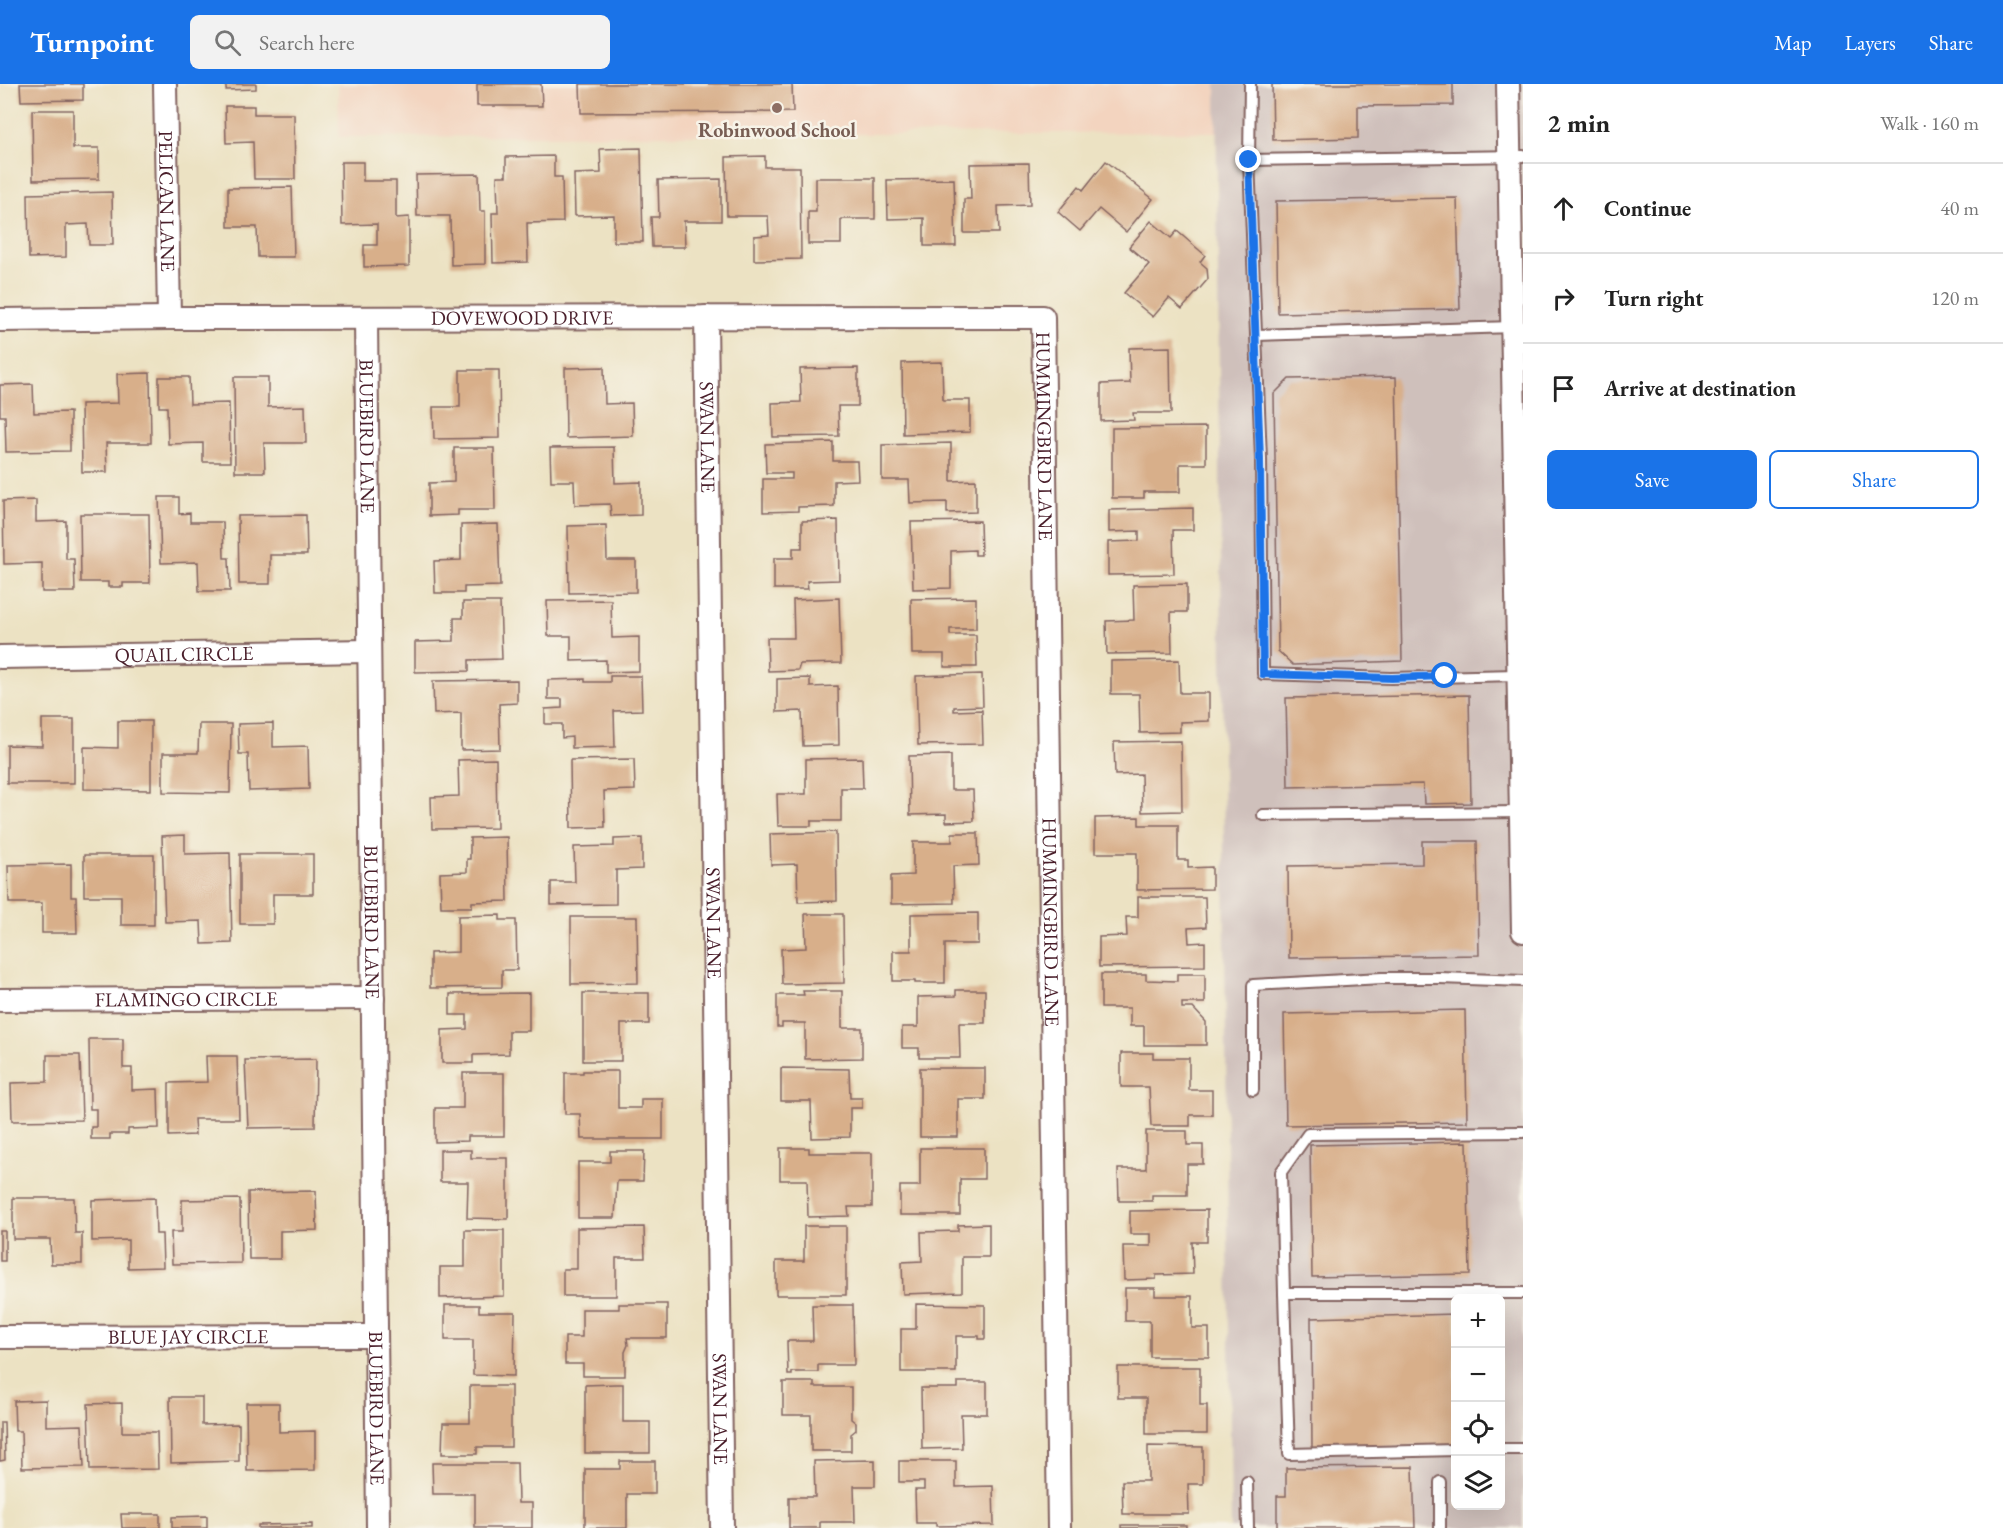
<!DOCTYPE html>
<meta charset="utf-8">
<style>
:root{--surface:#fff;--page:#f2f2f2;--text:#222;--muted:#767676;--line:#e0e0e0;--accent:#1a73e8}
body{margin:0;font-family:"EB Garamond",serif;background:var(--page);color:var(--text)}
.controls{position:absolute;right:18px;bottom:18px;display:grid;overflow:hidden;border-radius:9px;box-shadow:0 6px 24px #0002}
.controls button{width:54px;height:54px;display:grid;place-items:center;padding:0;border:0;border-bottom:2px solid var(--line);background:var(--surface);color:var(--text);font:30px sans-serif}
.stop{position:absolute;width:18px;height:18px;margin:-14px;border:4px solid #1a73e8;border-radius:50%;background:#fff}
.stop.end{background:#1a73e8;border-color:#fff;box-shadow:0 2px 6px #0008}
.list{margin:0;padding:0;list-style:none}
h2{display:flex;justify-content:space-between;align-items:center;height:78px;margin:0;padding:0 24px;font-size:26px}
h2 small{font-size:20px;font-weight:400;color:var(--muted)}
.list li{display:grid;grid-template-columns:39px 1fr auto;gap:18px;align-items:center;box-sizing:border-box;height:90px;padding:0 24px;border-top:2px solid var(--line)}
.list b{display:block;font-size:22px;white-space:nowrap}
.list em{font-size:20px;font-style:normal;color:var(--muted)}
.actions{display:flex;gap:12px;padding:18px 24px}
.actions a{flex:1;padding:14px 0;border:2px solid var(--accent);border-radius:9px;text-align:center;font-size:21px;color:var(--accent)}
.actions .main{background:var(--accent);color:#fff}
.icon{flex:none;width:33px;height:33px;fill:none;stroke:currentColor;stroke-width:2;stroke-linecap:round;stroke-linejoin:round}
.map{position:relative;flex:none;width:1523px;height:1444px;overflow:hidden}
header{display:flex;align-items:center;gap:36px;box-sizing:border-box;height:84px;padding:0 30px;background:var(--accent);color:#fff}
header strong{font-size:28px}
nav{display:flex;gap:33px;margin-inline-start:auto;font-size:21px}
.search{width:420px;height:54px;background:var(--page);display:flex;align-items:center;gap:15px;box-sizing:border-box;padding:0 21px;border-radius:9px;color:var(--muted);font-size:22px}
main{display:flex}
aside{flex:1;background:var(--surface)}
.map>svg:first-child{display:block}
</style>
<header>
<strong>Turnpoint</strong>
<div class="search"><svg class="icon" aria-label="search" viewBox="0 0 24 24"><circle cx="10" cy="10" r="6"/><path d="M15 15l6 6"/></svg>Search here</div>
<nav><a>Map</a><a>Layers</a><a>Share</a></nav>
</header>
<main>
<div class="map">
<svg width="1523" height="1444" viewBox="0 0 1523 1444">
<rect width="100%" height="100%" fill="#f7f3e8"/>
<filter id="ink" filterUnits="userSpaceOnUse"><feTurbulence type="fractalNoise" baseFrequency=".0167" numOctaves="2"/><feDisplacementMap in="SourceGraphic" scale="12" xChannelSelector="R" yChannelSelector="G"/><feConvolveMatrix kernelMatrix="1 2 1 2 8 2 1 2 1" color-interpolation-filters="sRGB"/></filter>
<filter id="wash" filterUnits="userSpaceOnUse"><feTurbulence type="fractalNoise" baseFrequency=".008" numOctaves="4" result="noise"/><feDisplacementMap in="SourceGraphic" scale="24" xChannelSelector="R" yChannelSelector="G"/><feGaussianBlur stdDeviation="1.35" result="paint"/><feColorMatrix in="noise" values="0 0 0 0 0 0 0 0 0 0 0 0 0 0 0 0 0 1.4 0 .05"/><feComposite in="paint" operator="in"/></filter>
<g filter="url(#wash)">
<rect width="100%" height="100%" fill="#ece2c3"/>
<path fill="#f3d4bf" d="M338,0H1216L1217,48L339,53Z"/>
<path fill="#cfc0bb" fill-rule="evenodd" d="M1216,0H1523V1444H1231ZM1456,1214H1500V1422H1456Z"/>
<g id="blocks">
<g fill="#d8af8a">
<path d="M20,0H83V16L21,17Z"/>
<path d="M226,0H256V5L226,6Z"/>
<path d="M477,0H541L542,22H477Z"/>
<path d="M580,0H792L793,28L581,29Z"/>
<path d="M1272,0H1453V21L1358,22V54L1273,56Z"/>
<path d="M225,22H254V30H294L295,95H254L253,58L226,59Z"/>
<path d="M32,26H73V64H99V95L33,96Z"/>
<path d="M641,64L643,158H614V131L575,132L574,90L601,89L600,65Z"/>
<path d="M554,72V93H562L563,138L527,139L528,178L493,179L492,129H498L497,92H506V73Z"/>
<path d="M765,72V83H800L801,175L754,176V152L769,151L768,132H727L726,73Z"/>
<path d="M1106,77L1153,115L1126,148L1099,125L1080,147L1058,128L1079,102L1083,106Z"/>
<path d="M341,78H363V97H396V134L409,133V182L364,183V161H377V140L342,141Z"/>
<path d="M1029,79L1030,121L998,122L999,149H964V115H971L970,80Z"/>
<path d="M479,90L480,127H485V180L451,181L450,132H417L416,91Z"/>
<path d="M816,94H875V135H841V160H808V128H816Z"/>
<path d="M721,95V137H684L685,163H652L651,133H659L658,96Z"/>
<path d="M954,95L956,162H924V134L888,135L887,96Z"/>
<path d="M292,103L294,173H258L257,143H228V104Z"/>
<path d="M112,108L113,161H89L88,140L66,141V173L29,174L28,110Z"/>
<path d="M1457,114L1460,225L1278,229L1276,117Z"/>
<path d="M1151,137L1171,154L1177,147L1205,171L1200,178L1207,184L1208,195L1182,225L1169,214L1153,233L1124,209L1149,180L1129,163Z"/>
<path d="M1170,263L1171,329H1133L1134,336L1101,337V300L1130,299L1129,264Z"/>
<path d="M942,278L943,316H970V348L903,350L902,279Z"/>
<path d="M604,283L605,320L632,319L633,352L566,354L565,284Z"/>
<path d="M858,284V322H838L839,352L773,353L772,319L801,318L800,285Z"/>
<path d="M460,286H499L500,354L434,355L433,323H460Z"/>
<path d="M150,289L151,359H106L107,388H82L81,320L118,319L117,290Z"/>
<path d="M159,293H189L190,320L229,319L230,378H203V359L168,360L167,323H159Z"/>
<path d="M234,293H268V323L305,322L306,359H264L265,388H235Z"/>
<path d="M1396,293L1402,577L1293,581L1278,567L1274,310L1289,295Z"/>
<path d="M33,300L34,329L70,328V367L6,368L5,332H0V301Z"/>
<path d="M1206,343V380H1180V408H1144V414H1112V344Z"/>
<path d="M833,358V377H857L858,396L834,397V422L798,423V427L763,428V395H792V389H766L765,360Z"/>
<path d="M951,359V397L976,396V428L947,429V418L910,419L909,396H882V361Z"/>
<path d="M614,363L615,399L641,398V431L611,432L610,420L575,421L574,397H551L550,364Z"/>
<path d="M454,364H494L495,426H458V431L429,432V399L454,398Z"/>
<path d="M159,413H179V430L190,429V438H223L224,474H229L230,507H199L198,478L161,479Z"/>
<path d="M36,416V438L66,437V475H74L75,508H42V479L4,480L3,417Z"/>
<path d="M1193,424V446H1173L1174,490L1108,491V458L1139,457V447L1109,448V426Z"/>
<path d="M80,430H149L150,499H123V503H108V498H81Z"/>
<path d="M306,431L307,471H270V500H239L238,432Z"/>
<path d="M838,436L839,496L807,497L808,505H774V474H793V464H802V437Z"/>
<path d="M980,437L981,471H975V466L951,467V504L913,505L911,438Z"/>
<path d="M498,440L500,502L464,503V509H435L434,477L461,476V441Z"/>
<path d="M606,441L607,476H636V508L569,509L568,442Z"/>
<path d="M1187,500V528H1171L1172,569L1107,570L1106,537L1134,536L1133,501Z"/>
<path d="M839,514L841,579L800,580L798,586L768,587L767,554H794L793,516Z"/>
<path d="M976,514V545H950V551H976L977,583H944V570H912L911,515Z"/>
<path d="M611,516L612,554L639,553V587L606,588V576L571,577V552H548L547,517Z"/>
<path d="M463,518H500L502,575L469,576V587L415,588V558L454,557V534H463Z"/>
<path d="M1179,576L1180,609H1209V637L1180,638V648L1140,649L1139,610H1111V577Z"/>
<path d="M982,590L983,622L954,623V627L982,626L983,660L918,661L916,592Z"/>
<path d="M610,592H641L642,626L614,627L615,663L572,664V653L562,654V640H545V625L562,624V615H548V596L585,595V598H610Z"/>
<path d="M810,594V603L838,602L839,661L803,662L802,627L777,628V595Z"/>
<path d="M517,596V619L499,620L500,665L461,666V629L434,630L433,597Z"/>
<path d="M1469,611L1471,719L1424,720L1423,700L1288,703L1286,614Z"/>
<path d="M42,635H74V699H7V661L42,662Z"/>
<path d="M118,637H151V706L84,705V663L118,664Z"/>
<path d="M273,639V663L308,662L309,705L249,707L248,670H239L238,640Z"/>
<path d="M199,640H231L230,709L163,708V669H198Z"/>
<path d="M1181,657L1182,727L1142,728L1141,690L1115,691L1114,658Z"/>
<path d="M951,671V706H973L974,737L946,738V730L910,731L909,672Z"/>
<path d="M862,674L863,704H841V737H811V742H778L777,710H806V675Z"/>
<path d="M496,675L497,744L432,745L431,713L459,712L458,676Z"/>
<path d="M634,675L635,706L604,707L605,743L571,744L570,676Z"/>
<path d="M1139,733V741H1178V776H1188V784L1212,783V805L1137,806V769H1095V734Z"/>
<path d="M836,748L837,817L798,818L797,780L771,781L770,750Z"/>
<path d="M952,749H978L979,781L953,782L954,819L891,820V792L913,791V758H952Z"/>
<path d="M185,751V770L230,769L232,859L202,860L201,837L165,838L162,752Z"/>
<path d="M507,753L508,817L472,818V823H441L440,789L467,788V775H470V754Z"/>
<path d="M642,754V785L616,786V820L551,821V798H575L574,763L614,762V755Z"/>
<path d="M1422,757H1477L1479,871L1289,874L1288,782L1422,780Z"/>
<path d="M240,770H313V810H273V840H240Z"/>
<path d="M84,771H154V841H121V812H84Z"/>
<path d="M71,780V813H76L77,849H42V819H9L8,781Z"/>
<path d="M1138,813H1205L1206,843L1188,844L1189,859L1205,858V882L1099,883V853L1127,852L1126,833H1138Z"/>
<path d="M978,829V860H945V899H915V897H893V867H911V830Z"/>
<path d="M805,830H843L844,899L782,900L781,865L806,864Z"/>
<path d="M500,831V836H516L517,886H502V903L430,904V869L458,868V832Z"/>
<path d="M571,833H637L638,899L571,900Z"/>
<path d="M1101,890H1146V896L1177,897V890H1205V919H1182V924H1193L1206,938V961H1144V942H1130V924H1101Z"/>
<path d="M956,906H985V939H959L960,974H919V964H902V943H918V913L956,912Z"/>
<path d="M803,907H842V944H862V974L805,975V939H782V943H777V911H804Z"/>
<path d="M529,909V947H509V970L473,971V979H442V946L467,945V931H450V910Z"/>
<path d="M583,909H649V940H621V977H583Z"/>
<path d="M1465,926L1467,1038L1286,1041L1284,930Z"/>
<path d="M89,955H123V984H132V1006L158,1005L159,1044L128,1045V1050H110V1055H91V1043H96V1025H90Z"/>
<path d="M1121,969H1153V974H1189V1006H1212V1031H1190V1042H1151L1149,1003H1121Z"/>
<path d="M47,971H80L82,1036L12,1037L11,999L47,998Z"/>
<path d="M206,972H237L239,1035H194L195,1051L169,1052V999L207,998Z"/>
<path d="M316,975L315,1043L248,1044L245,976Z"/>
<path d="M781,984L849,985L850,1014H862V1024H850V1053L812,1054L811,1017H781Z"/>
<path d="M920,984H985V1015H958V1053H920Z"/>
<path d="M583,987H618V1024H641V1015H663V1055H581L580,1030H565V989H583Z"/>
<path d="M463,989H504V1052H468V1057L435,1058V1024H463Z"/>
<path d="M1146,1047H1187V1061H1203V1080H1187V1111H1152V1117H1119L1118,1085H1146Z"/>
<path d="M1467,1058L1470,1190L1312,1193L1310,1061Z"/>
<path d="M780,1064H809V1069H872V1123H848L849,1132L808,1133L807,1096H780Z"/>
<path d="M920,1064H984V1095H960V1131H900V1102H920Z"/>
<path d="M440,1066H471V1074H508V1135L467,1134L468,1098H440Z"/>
<path d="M610,1067H644L643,1097H617L615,1134H578V1078H610Z"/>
<path d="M316,1107L317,1146L280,1147V1175H249L248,1108Z"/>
<path d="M13,1114H74L75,1149H82V1180H51L50,1155H13Z"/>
<path d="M155,1114L156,1150H162L163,1183L128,1184V1156L92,1157V1116Z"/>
<path d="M240,1115L241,1179L172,1180L171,1148H182V1116Z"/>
<path d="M1207,1126V1158H1192L1193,1190L1156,1191V1195L1124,1196L1123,1162H1151V1150H1130V1127Z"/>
<path d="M989,1140V1173H962V1208L903,1210L902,1178L922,1177L921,1148L958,1147V1141Z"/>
<path d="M804,1142H846V1211H776V1177H804Z"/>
<path d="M644,1143L645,1174H616V1212H563V1185H577V1144Z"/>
<path d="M465,1146H504V1212L440,1214V1183H465Z"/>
<rect x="0" y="1147" width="5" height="30"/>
<path d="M1125,1204H1155V1212H1192V1244H1209V1273H1150V1237H1125Z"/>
<path d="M619,1220H667V1254H627L628,1261L625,1268V1292H583V1280H565V1253H582V1225H619Z"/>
<path d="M916,1220L985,1221V1255H979V1252H956V1288H901V1245H916Z"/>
<path d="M445,1221H479V1228H515L514,1292L473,1291V1256H445Z"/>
<path d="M812,1221H853L854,1281H818V1288H792V1291H788L787,1257H813Z"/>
<path d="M1456,1230V1362L1312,1364L1311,1234Z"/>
<path d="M1118,1283H1200V1321H1207V1350H1146V1314H1118Z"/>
<path d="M783,1298H814V1303H851V1335L856,1339V1346L851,1350V1367H811V1331H783Z"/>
<path d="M958,1298H987V1330H961L962,1364L922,1365L921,1304H958Z"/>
<path d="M615,1300H623V1338H650V1369H585V1301Z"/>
<path d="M470,1302H511V1363H477V1370H442L443,1339H470Z"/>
<path d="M170,1313H202V1341L239,1340V1377L171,1379Z"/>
<path d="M46,1316V1342L82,1341L84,1383L22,1384L21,1347H15L14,1317Z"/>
<path d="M122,1319V1348H157L158,1385L90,1386L88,1320Z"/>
<path d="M246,1319H279V1348L315,1347V1386L247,1387Z"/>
<path d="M0,1338H4L5,1376L0,1377Z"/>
<path d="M1148,1362L1203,1363V1400H1188L1189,1430H1123L1122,1397H1148Z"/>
<path d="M875,1376V1402H854L855,1438H820V1444H789V1413H815L814,1377Z"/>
<path d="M620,1377H655V1410H627V1444H585V1385H620Z"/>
<path d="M899,1377H956V1403L993,1402L994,1441L936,1442V1439H916L915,1406H924V1398H899Z"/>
<path d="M432,1379H517L518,1419H532V1444H475V1410H433Z"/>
<path d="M1413,1383L1415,1444H1277V1412H1286V1384Z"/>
<path d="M121,1430H160V1444H122Z"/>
<path d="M207,1432V1444H172V1433Z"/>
<path d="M312,1440V1444H258V1441Z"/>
<rect x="1122" y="1441" width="64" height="3"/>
</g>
</g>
</g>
<g filter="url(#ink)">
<use href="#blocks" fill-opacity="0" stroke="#836360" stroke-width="1.5"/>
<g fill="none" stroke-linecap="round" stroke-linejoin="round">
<defs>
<g id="lane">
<path d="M1250,0L1249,76L1261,375L1263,590L1391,594L1517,591"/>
<path d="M1249,76L1523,72"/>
<path d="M1257,251L1513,243"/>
<path d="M1263,731L1520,728"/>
<path d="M1253,1006V901L1382,894H1440L1523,897"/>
<path d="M1284,1209L1281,1088L1308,1050L1523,1048"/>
<path d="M1500,1365H1523"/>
<path d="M1456,1366L1289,1370L1284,1209H1523"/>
<path d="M1247,1398L1248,1444"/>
<path d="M1440,1398V1444"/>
</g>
<g id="street">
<path id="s1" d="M165,0L169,234"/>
<path d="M1508,0L1523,847"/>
<path id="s2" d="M706,233L722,1444"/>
<path id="s3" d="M366,234L378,1444"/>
<path id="s4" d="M0,236L169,234L1043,233L1059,1444"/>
<path id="s5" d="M0,573L369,567"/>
<path id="s6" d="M0,916L373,914"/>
<path id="s7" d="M0,1253L376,1252"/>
</g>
</defs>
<use href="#lane" stroke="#836360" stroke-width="14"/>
<use href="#street" stroke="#836360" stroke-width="26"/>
<use href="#lane" stroke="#fff" stroke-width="10"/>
<use href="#street" stroke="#fff" stroke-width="22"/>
</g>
</g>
<g fill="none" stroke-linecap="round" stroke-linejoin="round" filter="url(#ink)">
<path stroke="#1a73e8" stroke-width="8" d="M1249,76L1260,375L1263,590L1392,594L1445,592"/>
</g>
<circle fill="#8d6e63" stroke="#f7f3e8" stroke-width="2" cx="777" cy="24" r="6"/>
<g text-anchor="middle" stroke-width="5" stroke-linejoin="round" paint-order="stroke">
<g font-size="20" font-weight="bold" fill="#785e54" stroke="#f7f3e8">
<text x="777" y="53">Robinwood School</text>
</g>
<g font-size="20" fill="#4a1f2b" stroke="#f7f3e8">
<text dy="7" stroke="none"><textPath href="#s1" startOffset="117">PELICAN LANE</textPath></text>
<text dy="7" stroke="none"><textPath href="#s4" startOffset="522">DOVEWOOD DRIVE</textPath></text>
<text dy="7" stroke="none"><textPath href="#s4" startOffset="1162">HUMMINGBIRD LANE</textPath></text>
<text dy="7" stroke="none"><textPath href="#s3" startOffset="118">BLUEBIRD LANE</textPath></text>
<text dy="7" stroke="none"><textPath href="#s2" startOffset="120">SWAN LANE</textPath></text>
<text dy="7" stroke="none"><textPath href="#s5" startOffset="184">QUAIL CIRCLE</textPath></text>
<text dy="7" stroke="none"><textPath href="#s4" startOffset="1648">HUMMINGBIRD LANE</textPath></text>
<text dy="7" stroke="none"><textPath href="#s3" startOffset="604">BLUEBIRD LANE</textPath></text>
<text dy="7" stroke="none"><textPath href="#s2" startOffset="606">SWAN LANE</textPath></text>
<text dy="7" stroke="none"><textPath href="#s6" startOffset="186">FLAMINGO CIRCLE</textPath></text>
<text dy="7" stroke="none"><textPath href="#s7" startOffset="188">BLUE JAY CIRCLE</textPath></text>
<text dy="7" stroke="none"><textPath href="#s3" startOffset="1090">BLUEBIRD LANE</textPath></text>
<text dy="7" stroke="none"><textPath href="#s2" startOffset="1092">SWAN LANE</textPath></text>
</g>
</g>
</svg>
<div class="controls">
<button>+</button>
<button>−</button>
<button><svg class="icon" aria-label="locate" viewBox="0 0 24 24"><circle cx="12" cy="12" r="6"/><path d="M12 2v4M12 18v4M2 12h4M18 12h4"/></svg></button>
<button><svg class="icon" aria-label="layers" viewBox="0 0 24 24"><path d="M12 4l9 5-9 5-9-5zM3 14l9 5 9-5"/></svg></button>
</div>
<div class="stop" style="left:1445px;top:592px"></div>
<div class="stop end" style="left:1249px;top:76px"></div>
</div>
<aside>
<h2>2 min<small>Walk · 160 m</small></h2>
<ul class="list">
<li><svg class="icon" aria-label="ahead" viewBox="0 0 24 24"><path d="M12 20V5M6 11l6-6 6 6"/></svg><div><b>Continue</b></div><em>40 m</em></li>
<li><svg class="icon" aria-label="right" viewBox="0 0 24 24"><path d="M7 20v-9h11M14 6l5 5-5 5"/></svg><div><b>Turn right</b></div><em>120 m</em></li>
<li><svg class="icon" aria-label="arrive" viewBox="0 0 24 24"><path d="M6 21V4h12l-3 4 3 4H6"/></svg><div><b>Arrive at destination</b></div></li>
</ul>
<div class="actions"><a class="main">Save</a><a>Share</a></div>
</aside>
</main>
